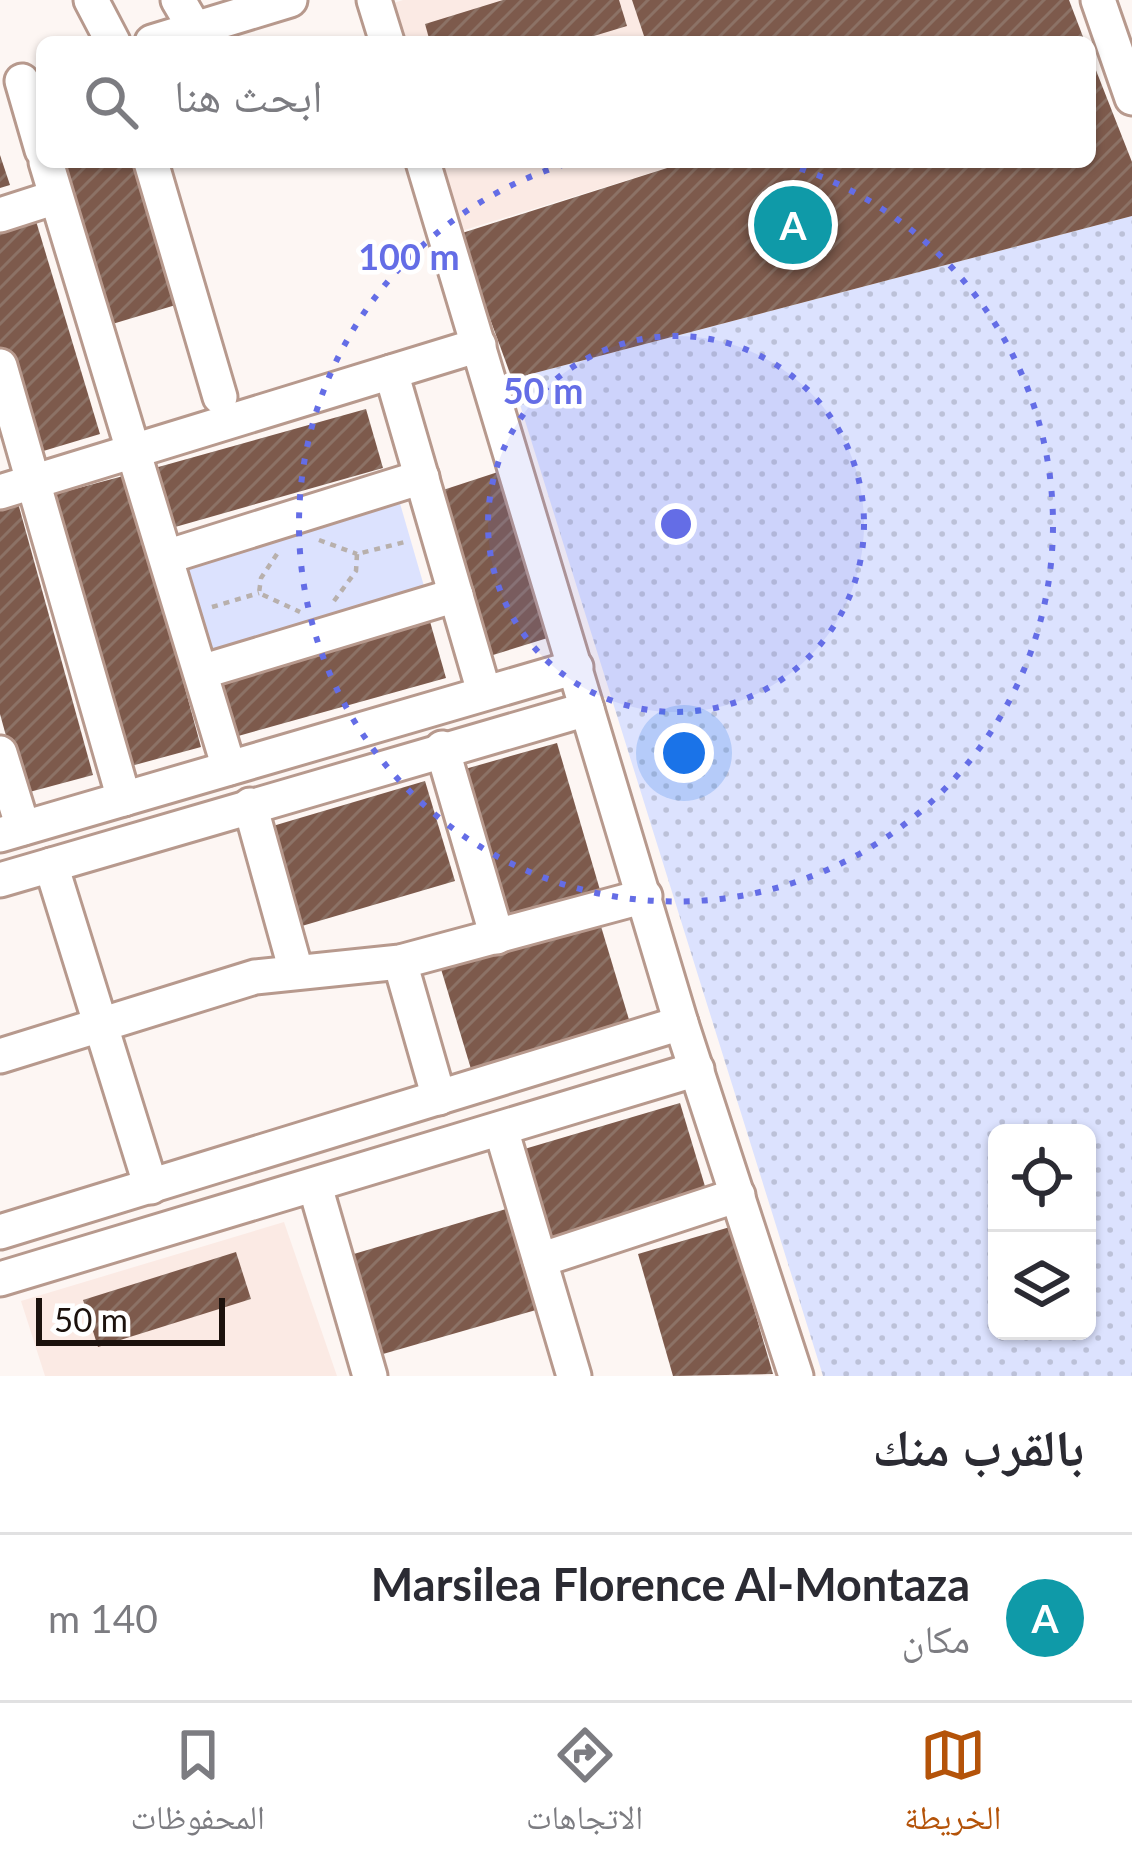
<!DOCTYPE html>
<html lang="ar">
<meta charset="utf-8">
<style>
:root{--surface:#fff;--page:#f7f7f7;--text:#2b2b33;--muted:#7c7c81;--line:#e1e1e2;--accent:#b45309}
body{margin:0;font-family:Lato,"Noto Naskh Arabic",sans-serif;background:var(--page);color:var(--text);direction:rtl}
.controls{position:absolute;right:36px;bottom:36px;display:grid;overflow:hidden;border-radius:18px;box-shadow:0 3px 9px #0004}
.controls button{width:108px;height:108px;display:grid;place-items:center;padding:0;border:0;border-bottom:3px solid var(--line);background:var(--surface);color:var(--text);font:60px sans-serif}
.scale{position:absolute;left:36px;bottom:30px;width:189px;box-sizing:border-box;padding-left:12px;border:6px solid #1c120d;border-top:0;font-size:33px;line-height:42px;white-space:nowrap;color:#1c120d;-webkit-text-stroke:9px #fff;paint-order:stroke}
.you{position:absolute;left:684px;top:753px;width:42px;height:42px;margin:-30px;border:9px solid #fff;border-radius:50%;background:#1a73e8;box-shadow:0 0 0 18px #1a73e833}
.badge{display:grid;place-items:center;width:78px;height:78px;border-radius:50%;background:var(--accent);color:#fff;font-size:39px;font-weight:700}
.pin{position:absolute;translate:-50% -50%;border:6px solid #fff;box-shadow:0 3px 12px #0006}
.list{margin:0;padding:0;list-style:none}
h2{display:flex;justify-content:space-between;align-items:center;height:156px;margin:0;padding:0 48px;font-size:51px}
h2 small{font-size:39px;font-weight:400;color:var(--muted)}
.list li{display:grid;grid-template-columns:78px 1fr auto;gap:36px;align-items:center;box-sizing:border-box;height:168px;padding:0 48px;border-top:3px solid var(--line)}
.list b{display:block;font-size:45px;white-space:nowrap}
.list p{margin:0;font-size:39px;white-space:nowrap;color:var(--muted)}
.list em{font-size:39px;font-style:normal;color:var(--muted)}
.icon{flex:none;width:66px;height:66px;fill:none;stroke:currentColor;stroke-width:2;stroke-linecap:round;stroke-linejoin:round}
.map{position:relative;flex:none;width:1132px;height:1376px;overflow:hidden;direction:ltr}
.search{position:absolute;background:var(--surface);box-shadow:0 3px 9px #0004;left:36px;right:36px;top:36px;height:132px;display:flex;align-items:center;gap:30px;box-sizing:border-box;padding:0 42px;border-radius:18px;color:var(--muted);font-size:45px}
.sheet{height:324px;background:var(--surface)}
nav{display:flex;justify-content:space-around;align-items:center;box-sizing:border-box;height:168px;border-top:3px solid var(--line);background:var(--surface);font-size:33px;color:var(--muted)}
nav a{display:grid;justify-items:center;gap:6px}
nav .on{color:var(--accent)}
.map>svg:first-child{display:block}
</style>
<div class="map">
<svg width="1132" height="1376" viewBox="0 0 1132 1376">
<defs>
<pattern id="grass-dots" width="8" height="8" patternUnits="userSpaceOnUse" patternTransform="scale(3)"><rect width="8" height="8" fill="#dce2fe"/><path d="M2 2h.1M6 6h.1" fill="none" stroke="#bcc1d8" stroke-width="1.8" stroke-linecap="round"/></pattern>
<pattern id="building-hatch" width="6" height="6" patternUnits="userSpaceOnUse" patternTransform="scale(3)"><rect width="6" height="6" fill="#7d5a4c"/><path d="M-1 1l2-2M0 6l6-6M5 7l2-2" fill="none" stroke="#8c7266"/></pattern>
</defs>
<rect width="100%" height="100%" fill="#fdf6f3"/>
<g fill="#fbeae4">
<path d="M403,0H632L646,42H399L387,5Z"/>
<path d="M437,162H686L458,232Z"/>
<path d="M284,1222L337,1376H45L21,1301Z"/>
</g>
<path fill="url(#grass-dots)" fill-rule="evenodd" d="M1132,216V1376H823L512,379ZM997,1133H1087V1331H997Z"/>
<path fill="#dce2fe" d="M399,500L426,593L212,654L183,562Z"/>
<g fill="url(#building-hatch)">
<path d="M503,0H619L627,26L574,42H430L425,24Z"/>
<path d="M632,0H1069L1085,42H646Z"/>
<path d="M1090,55L1132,162V216L512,379L459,234L686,162H1090Z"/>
<path d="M0,155L10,185L0,188Z"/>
<path d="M60,162H136L179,304L109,325Z"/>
<path d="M36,221L100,434L30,455L0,355V232Z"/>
<path d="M366,409L383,468L161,531L144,471Z"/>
<path d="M501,471L554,636L493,655L440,491Z"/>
<path d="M127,475L201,747L131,766L56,494Z"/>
<path d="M18,503L93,775L22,794L0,714V508Z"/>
<path d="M429,618L446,678L224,740L207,681Z"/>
<path d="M557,743L600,890L508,916L465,769Z"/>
<path d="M425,781L455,881L295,928L266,828Z"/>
<path d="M600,923L630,1023L471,1069L441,969Z"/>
<path d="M680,1103L710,1203L550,1250L521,1150Z"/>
<path d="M506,1209L536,1310L376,1356L347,1256Z"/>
<path d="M730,1227L773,1374L673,1376L638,1254Z"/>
<path d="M236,1252L251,1299L98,1347L83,1300Z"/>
</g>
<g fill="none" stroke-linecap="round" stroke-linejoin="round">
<defs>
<g id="minor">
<path d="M91,0L113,42"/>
<path d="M178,0L195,29"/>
<path d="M374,0L387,42"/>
<path d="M1098,0L1132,98"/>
<path d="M152,42L290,0"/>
<path d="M22,81L42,150"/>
<path d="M46,162L229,768"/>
<path d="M151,162L220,397"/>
<path d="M423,162L681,1023L796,1376"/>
<path d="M0,215L56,197"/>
<path d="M0,366L124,799"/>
<path d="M391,372L484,692"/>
<path d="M0,492L479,345"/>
<path d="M166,557L422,477"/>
<path d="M201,672L456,595"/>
<path d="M442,748L497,937"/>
<path d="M0,753L23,828"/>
<path d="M250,805L296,971"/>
<path d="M0,835L576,667"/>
<path d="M51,865L151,1187"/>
<path d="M0,880L587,709"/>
<path d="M400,962L439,1098"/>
<path d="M0,1056L255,977L400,962L645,896"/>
<path d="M501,1129L574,1376"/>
<path d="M315,1186L370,1376"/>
<path d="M0,1232L681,1023"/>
<path d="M540,1260L738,1195"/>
<path d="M0,1279L697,1069"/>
</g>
</defs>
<use href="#minor" stroke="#b7998d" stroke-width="39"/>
<g stroke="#b8b0ac" stroke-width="4.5" stroke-dasharray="6 6" stroke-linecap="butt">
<path d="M319,540L357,554"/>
<path d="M277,554L261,578L259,593L300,612"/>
<path d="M334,601L356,571L357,554L409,541"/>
<path d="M212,607L259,593"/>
</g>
<use href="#minor" stroke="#fff" stroke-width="33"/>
</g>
<circle cx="676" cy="524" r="188" fill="#646de6" fill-opacity=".12"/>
<g fill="none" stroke="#646de6" stroke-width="6" stroke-dasharray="6 12">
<circle cx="676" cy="524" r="188"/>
<path d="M783 163A377 377 0 1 1 569 163"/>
</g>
<circle cx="676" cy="524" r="18" fill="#646de6" stroke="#fff" stroke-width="6"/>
<g font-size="36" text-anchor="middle" font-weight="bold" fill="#646de6" stroke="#fff" stroke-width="9" stroke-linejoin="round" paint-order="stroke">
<text x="409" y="270">100 m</text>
<text x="543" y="404">50 m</text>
</g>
</svg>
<div class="controls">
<button><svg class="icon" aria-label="locate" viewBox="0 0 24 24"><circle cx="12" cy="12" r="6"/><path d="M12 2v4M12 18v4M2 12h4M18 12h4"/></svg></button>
<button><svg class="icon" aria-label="layers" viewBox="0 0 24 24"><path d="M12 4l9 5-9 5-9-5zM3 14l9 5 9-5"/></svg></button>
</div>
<div class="scale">50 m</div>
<div class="you"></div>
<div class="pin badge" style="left:793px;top:225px;background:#0f9aa8">A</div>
<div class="search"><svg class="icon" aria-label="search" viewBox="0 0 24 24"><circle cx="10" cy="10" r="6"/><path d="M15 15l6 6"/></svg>ابحث هنا</div>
</div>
<section class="sheet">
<h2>بالقرب منك<small></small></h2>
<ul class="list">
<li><span class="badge" style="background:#0f9aa8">A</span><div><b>Marsilea Florence Al-Montaza</b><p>مكان</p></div><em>140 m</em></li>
</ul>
</section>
<nav>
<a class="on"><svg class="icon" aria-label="map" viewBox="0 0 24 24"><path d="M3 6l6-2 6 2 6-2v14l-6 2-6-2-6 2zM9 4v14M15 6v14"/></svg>الخريطة</a>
<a><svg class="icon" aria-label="directions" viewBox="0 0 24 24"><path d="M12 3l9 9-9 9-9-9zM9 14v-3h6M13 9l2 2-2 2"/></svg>الاتجاهات</a>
<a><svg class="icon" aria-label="saved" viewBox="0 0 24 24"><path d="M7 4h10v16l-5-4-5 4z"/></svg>المحفوظات</a>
</nav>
